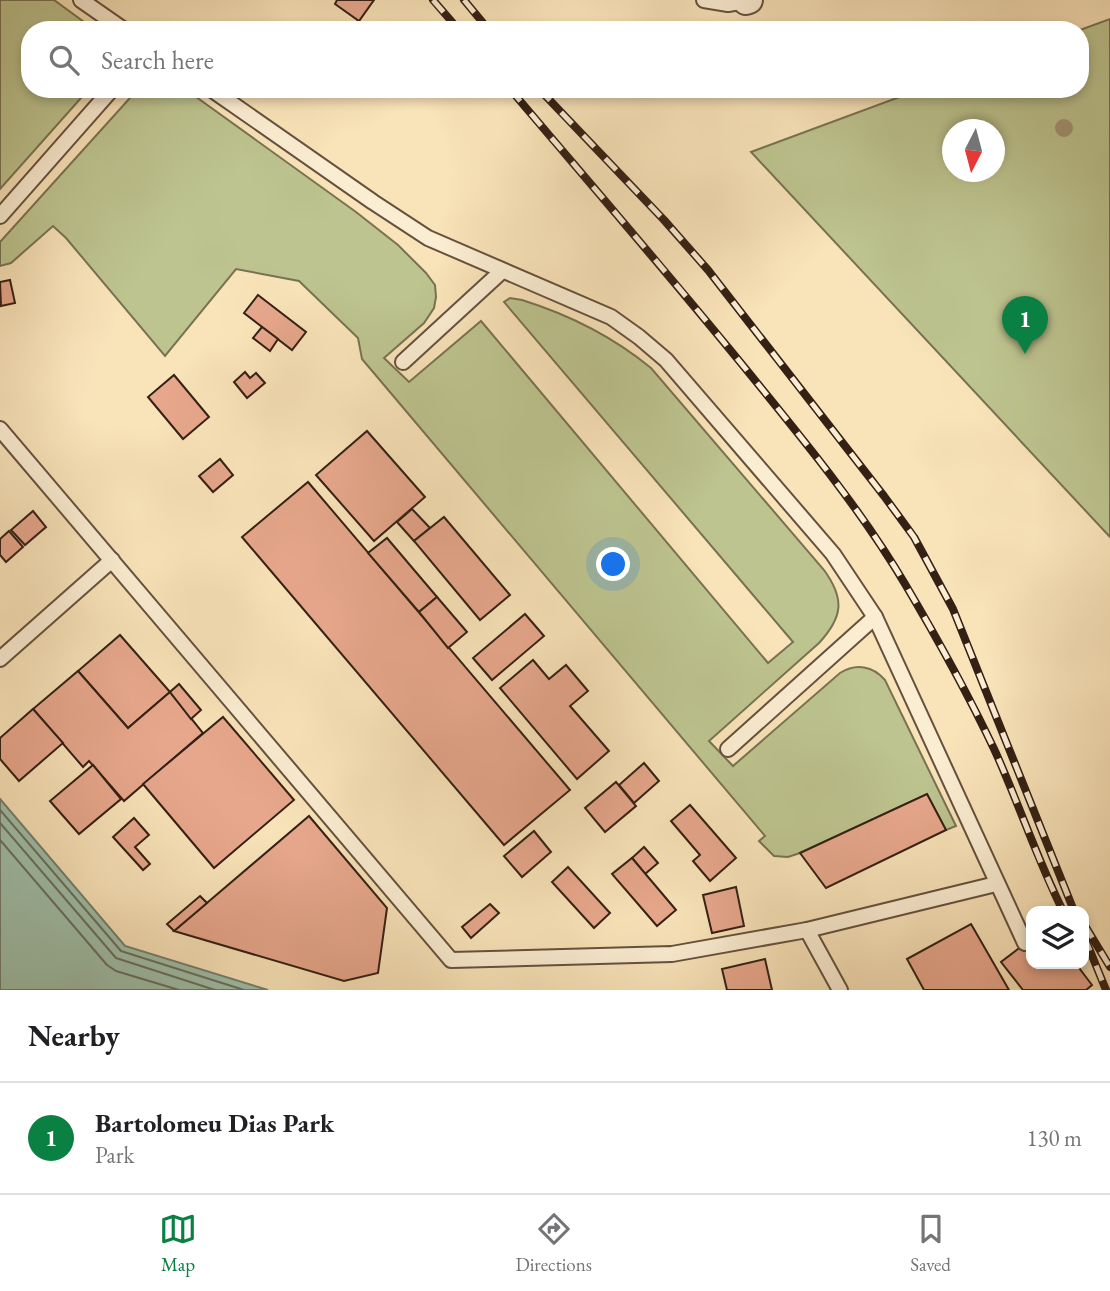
<!DOCTYPE html>
<style>
:root{--surface:#fff;--page:#f6f6f6;--text:#202124;--muted:#757577;--line:#e0e0e0;--accent:#0b8043}
body{margin:0;font-family:"EB Garamond",serif;background:var(--page);color:var(--text)}
.controls{position:absolute;right:21px;bottom:21px;display:grid;overflow:hidden;border-radius:14px;box-shadow:0 4px 10px #0003}
.controls button{width:63px;height:63px;display:grid;place-items:center;padding:0;border:0;border-bottom:2px solid var(--line);background:var(--surface);color:var(--text);font:35px sans-serif}
.compass{position:absolute;left:942px;top:119px;width:63px;height:63px;border-radius:50%;background:var(--surface);box-shadow:0 4px 10px #0003;rotate:186deg}
.you{position:absolute;left:614px;top:565px;width:24px;height:24px;margin:-18px;border:5px solid #fff;border-radius:50%;background:#1a73e8;box-shadow:0 0 0 10px #1a73e833}
.badge{display:grid;place-items:center;width:46px;height:46px;border-radius:50%;background:var(--accent);color:#fff;font-size:23px;font-weight:700}
.pin{position:absolute;translate:-50% -58px;filter:drop-shadow(0 2px 4px #0008)}
.pin::after{content:'';position:absolute;top:37px;width:24px;height:21px;background:inherit;clip-path:polygon(0 0,100% 0,50% 100%)}
.list{margin:0;padding:0;list-style:none}
h2{display:flex;justify-content:space-between;align-items:center;height:91px;margin:0;padding:0 28px;font-size:30px}
h2 small{font-size:23px;font-weight:400;color:var(--muted)}
.list li{display:grid;grid-template-columns:46px 1fr auto;gap:21px;align-items:center;box-sizing:border-box;height:112px;padding:0 28px;border-top:2px solid var(--line)}
.list b{display:block;font-size:26px;white-space:nowrap}
.list p{margin:0;font-size:23px;white-space:nowrap;color:var(--muted)}
.list em{font-size:23px;font-style:normal;color:var(--muted)}
.icon{flex:none;width:38px;height:38px;fill:none;stroke:currentColor;stroke-width:2;stroke-linecap:round;stroke-linejoin:round}
.map{position:relative;flex:none;width:1110px;height:990px;overflow:hidden}
.search{position:absolute;background:var(--surface);box-shadow:0 4px 10px #0003;left:21px;right:21px;top:21px;height:77px;display:flex;align-items:center;gap:18px;box-sizing:border-box;padding:0 24px;border-radius:28px;color:var(--muted);font-size:26px}
.sheet{height:203px;background:var(--surface)}
nav{display:flex;justify-content:space-around;align-items:center;box-sizing:border-box;height:98px;border-top:2px solid var(--line);background:var(--surface);font-size:19px;color:var(--muted)}
nav a{display:grid;justify-items:center;gap:4px}
nav .on{color:var(--accent)}
.map>svg:first-child{display:block}
</style>
<div class="map">
<svg width="1110" height="990" viewBox="0 0 1110 990">
<rect width="100%" height="100%" fill="#f9e3b9"/>
<filter id="stains"><feTurbulence type="fractalNoise" baseFrequency=".00286" numOctaves="4"/><feColorMatrix values="0 0 0 0 .2 0 0 0 0 .09 0 0 0 0 .02 0 0 0 .5 -.17"/></filter>
<radialGradient id="worn" r=".72"><stop offset=".6" stop-color="#630" stop-opacity="0"/><stop offset="1" stop-color="#630" stop-opacity=".3"/></radialGradient>
<g fill="#bdc48f" stroke="#787252" stroke-width="2" fill-rule="evenodd">
<path d="M0,0H54L95,30H30V89H89L0,189Z"/>
<path d="M1110,19V537L751,152L921,89H1080V30ZM953,130H995V172H953Z"/>
<path d="M138,89H185L356,212L398,245L426,273L435,285L436,297L434,308L424,323L384,358L409,382L481,321L768,663L793,642L504,302L510,298L522,300C570,315 612,336 651,368L824,570C845,599 843,617 819,643L709,741L733,766L840,673C856,663 873,666 885,680L956,826L946,830L927,794L800,853L788,857L774,856L759,841L765,836L362,359L358,338L299,281L236,269L165,356L66,238L53,226L11,263L0,266V242Z"/>
</g>
<path fill="#9fbfa9" stroke="#747f6d" stroke-width="2" d="M0,799L125,946L268,990H0Z"/>
<g fill="none" stroke-linecap="round" stroke-linejoin="round">
<g stroke="#6a705e" stroke-width="2">
<path d="M0,810L121,951L244,990"/>
<path d="M0,823L116,958L215,990"/>
<path d="M0,840L107,965L116,971L179,990"/>
</g>
</g>
<g fill="#e7a78c" stroke="#342014" stroke-width="2">
<path d="M337,0H374L359,21L335,4Z"/>
<path d="M10,280L15,303L1,306L0,282Z"/>
<path d="M258,295L306,332L292,350L244,313Z"/>
<path d="M262,327L278,339L270,351L253,338Z"/>
<path d="M245,372L250,378L256,373L265,383L247,398L234,382Z"/>
<path d="M174,375L209,417L183,439L148,397Z"/>
<path d="M367,431L425,497L374,541L316,475Z"/>
<path d="M220,459L233,475L213,492L199,476Z"/>
<path d="M308,482L570,790L504,845L242,537Z"/>
<path d="M412,509L430,528L414,541L397,522Z"/>
<path d="M33,511L46,527L25,545L11,530Z"/>
<path d="M444,517L510,595L480,620L414,541Z"/>
<path d="M9,531L23,547L6,562L0,555V539Z"/>
<path d="M387,538L437,597L419,612L368,553Z"/>
<path d="M437,597L467,632L448,648L419,612Z"/>
<path d="M525,614L544,636L492,680L473,658Z"/>
<path d="M120,635L170,692L128,728L78,671Z"/>
<path d="M533,660L549,679L566,665L588,691L570,706L609,751L577,779L500,688Z"/>
<path d="M78,671L128,728L170,692L203,733L124,801L89,761L83,767L33,709Z"/>
<path d="M179,684L201,710L191,719L170,692Z"/>
<path d="M33,709L63,743L19,781L0,759V738Z"/>
<path d="M223,717L294,800L214,868L143,784Z"/>
<path d="M644,763L659,781L634,803L619,785Z"/>
<path d="M93,765L121,799L79,834L50,801Z"/>
<path d="M616,782L636,806L605,832L585,808Z"/>
<path d="M927,794L946,830L826,888L800,853Z"/>
<path d="M690,805L736,858L710,881L693,861L700,855L671,821Z"/>
<path d="M309,816L387,908L378,973L344,981L174,931Z"/>
<path d="M134,818L149,835L135,847L150,864L143,870L113,837Z"/>
<path d="M534,831L551,852L522,877L504,856Z"/>
<path d="M644,847L658,863L645,874L632,858Z"/>
<path d="M632,858L676,910L657,926L612,874Z"/>
<path d="M568,867L610,913L594,928L552,882Z"/>
<path d="M736,887L744,926L712,933L703,895Z"/>
<path d="M200,896L207,903L174,931L167,924Z"/>
<path d="M490,904L499,913L471,938L462,927Z"/>
<path d="M971,924L1009,990H924L907,959Z"/>
<path d="M1031,939V964H1076L1092,985L1086,990H1023L1001,962Z"/>
<path d="M765,959L772,990H727L722,969Z"/>
</g>
<g fill="none" stroke-linecap="round" stroke-linejoin="round">
<defs>
<g id="lane">
<path d="M81,0L124,30"/>
<path d="M704,0L728,4L746,1"/>
<path d="M211,89L373,202L428,238L611,317L639,337L666,360L833,554L875,617L1025,943"/>
<path d="M0,216L112,89"/>
<path d="M403,362L502,271"/>
<path d="M0,429L451,960L672,954L807,930L996,884"/>
<path d="M0,659L112,560"/>
<path d="M728,749L875,617"/>
<path d="M807,930L840,990"/>
</g>
<path id="street" d="M746,1L749,0"/>
</defs>
<use href="#lane" stroke="#65513d" stroke-width="18"/>
<use href="#street" stroke="#65513d" stroke-width="30"/>
<use href="#lane" stroke="#fbedd2" stroke-width="14"/>
<use href="#street" stroke="#fbedd2" stroke-width="26"/>
<defs>
<g id="rail">
<path d="M433,0L459,30"/>
<path d="M464,0L489,30"/>
<path d="M510,89C593,187 677,284 758,384C810,448 863,513 905,584C937,638 968,694 995,751C1019,804 1037,859 1063,911"/>
<path d="M539,89L664,220L708,270L884,496L914,537L953,609L1074,911"/>
<path d="M1084,924L1110,967"/>
<path d="M1084,936L1106,990"/>
</g>
</defs>
<use href="#rail" stroke="#342014" stroke-width="8"/>
<use href="#rail" stroke="#fbedd2" stroke-width="5" stroke-dasharray="16" stroke-linecap="butt"/>
</g>
<circle fill="#a39373" cx="1064" cy="128" r="9"/>
<rect width="100%" height="100%" filter="url(#stains)"/>
<rect width="100%" height="100%" fill="url(#worn)"/>
</svg>
<div class="controls">
<button><svg class="icon" aria-label="layers" viewBox="0 0 24 24"><path d="M12 4l9 5-9 5-9-5zM3 14l9 5 9-5"/></svg></button>
</div>
<svg class="compass" viewBox="-18 -18 36 36"><path d="M0-13l5 13h-10z" fill="#e53935"/><path d="M0 13l5-13h-10z" fill="#757577"/></svg>
<div class="you"></div>
<div class="pin badge" style="left:1025px;top:354px">1</div>
<div class="search"><svg class="icon" aria-label="search" viewBox="0 0 24 24"><circle cx="10" cy="10" r="6"/><path d="M15 15l6 6"/></svg>Search here</div>
</div>
<section class="sheet">
<h2>Nearby<small></small></h2>
<ul class="list">
<li><span class="badge">1</span><div><b>Bartolomeu Dias Park</b><p>Park</p></div><em>130 m</em></li>
</ul>
</section>
<nav>
<a class="on"><svg class="icon" aria-label="map" viewBox="0 0 24 24"><path d="M3 6l6-2 6 2 6-2v14l-6 2-6-2-6 2zM9 4v14M15 6v14"/></svg>Map</a>
<a><svg class="icon" aria-label="directions" viewBox="0 0 24 24"><path d="M12 3l9 9-9 9-9-9zM9 14v-3h6M13 9l2 2-2 2"/></svg>Directions</a>
<a><svg class="icon" aria-label="saved" viewBox="0 0 24 24"><path d="M7 4h10v16l-5-4-5 4z"/></svg>Saved</a>
</nav>
